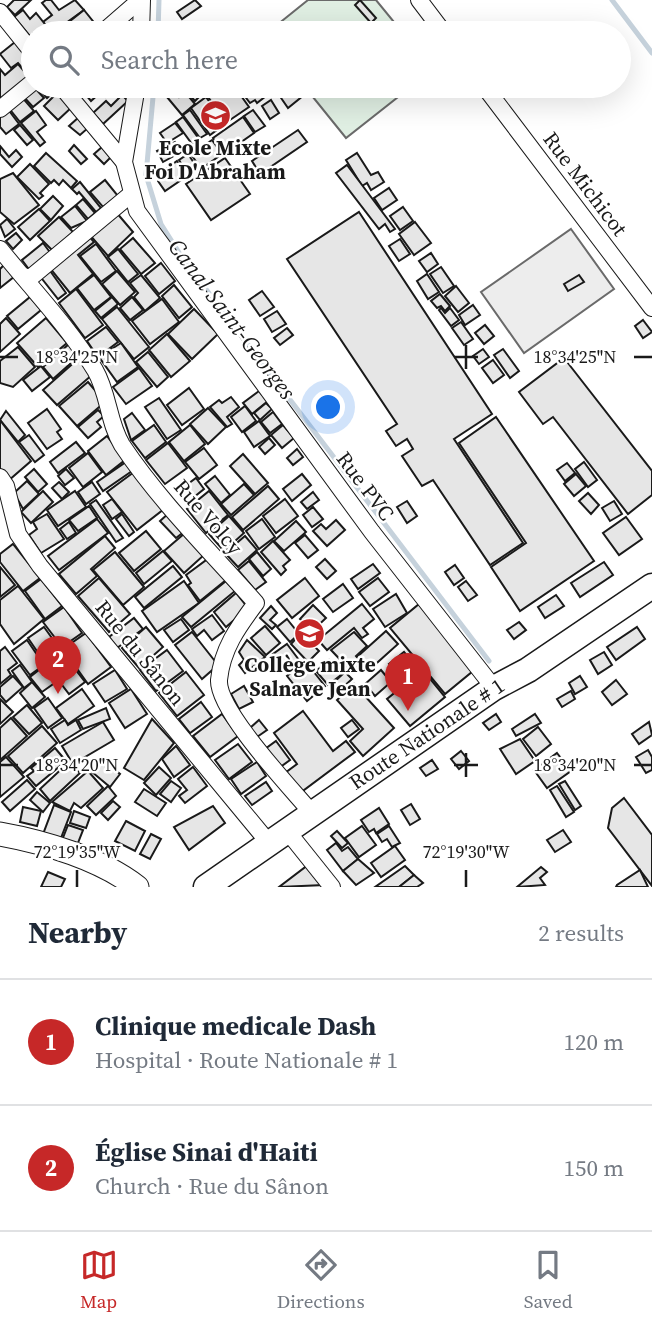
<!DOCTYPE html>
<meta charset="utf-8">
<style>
:root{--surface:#fff;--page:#f2f2f3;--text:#1f2937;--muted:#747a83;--line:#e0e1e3;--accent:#c62828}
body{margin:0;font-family:"Source Serif 4",serif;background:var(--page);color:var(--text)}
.you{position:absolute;left:329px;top:408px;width:24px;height:24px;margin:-18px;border:5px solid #fff;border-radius:50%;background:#1a73e8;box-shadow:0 0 0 10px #1a73e833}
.badge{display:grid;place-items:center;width:46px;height:46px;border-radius:50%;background:var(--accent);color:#fff;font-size:23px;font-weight:700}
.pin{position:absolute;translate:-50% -58px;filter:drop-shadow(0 2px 4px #0008)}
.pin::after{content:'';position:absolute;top:37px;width:24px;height:21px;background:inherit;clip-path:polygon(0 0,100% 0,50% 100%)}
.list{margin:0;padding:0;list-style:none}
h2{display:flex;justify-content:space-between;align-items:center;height:91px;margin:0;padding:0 28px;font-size:30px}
h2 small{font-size:23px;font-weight:400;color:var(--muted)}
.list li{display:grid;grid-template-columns:46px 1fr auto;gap:21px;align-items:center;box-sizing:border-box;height:126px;padding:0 28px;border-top:2px solid var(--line)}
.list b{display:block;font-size:26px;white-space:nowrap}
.list p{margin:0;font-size:23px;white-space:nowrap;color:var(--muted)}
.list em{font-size:23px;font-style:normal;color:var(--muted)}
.icon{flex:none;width:38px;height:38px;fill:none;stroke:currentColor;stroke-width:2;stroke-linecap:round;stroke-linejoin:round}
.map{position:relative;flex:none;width:652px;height:887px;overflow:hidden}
.search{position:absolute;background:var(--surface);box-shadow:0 7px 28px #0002;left:21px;right:21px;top:21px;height:77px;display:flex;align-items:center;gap:18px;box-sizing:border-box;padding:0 24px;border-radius:38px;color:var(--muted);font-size:26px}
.sheet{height:343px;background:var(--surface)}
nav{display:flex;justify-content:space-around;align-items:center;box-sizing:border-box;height:98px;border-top:2px solid var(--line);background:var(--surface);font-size:19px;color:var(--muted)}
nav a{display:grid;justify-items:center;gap:4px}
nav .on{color:var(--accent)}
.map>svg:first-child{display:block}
</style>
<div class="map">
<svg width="652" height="887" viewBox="0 0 652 887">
<rect width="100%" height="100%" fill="#fff"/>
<g fill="#e0efe3" stroke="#6a6a6a" stroke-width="2">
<path d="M308,0H376L403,33H267Z"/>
<path d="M304,86H412L346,138Z"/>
</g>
<path fill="#ededed" stroke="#6a6a6a" stroke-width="2" d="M571,229L614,289L524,353L481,292Z"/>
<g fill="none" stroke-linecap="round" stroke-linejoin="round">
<g stroke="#c6d2dc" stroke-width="5">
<path d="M612,0L652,53"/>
<path d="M158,33L159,0"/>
<path d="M154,86L146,175L161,224L183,259L489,661"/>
</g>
</g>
<g fill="#e6e6e6" stroke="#1a1a1a" stroke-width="2">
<path d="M14,0H31L15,15L7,7Z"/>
<path d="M46,0H51L59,10L75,0L84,10L52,33L43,22L52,15L42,3Z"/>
<path d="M195,0L201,6L182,19L177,12Z"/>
<path d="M360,0L376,18L371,23L355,5Z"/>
<path d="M23,10L30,19L36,13L52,33H33V40L14,17Z"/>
<path d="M84,10L100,30L97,33H55Z"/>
<path d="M15,42L33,58L31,78L18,63L11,68L0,54Z"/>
<path d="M18,64L30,78L0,105V69L5,75Z"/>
<path d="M36,86H52L56,90L47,98Z"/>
<path d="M72,86H119L106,97L101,92L91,101L81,89L78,92Z"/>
<path d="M181,86H196L203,93L195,101Z"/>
<path d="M224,86H234L249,107L227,122L208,97Z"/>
<path d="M237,86H259L266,96L257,103L255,100L250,103Z"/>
<path d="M297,86L304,95L288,108L279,95Z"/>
<path d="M34,87L44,98L33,107L23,96Z"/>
<path d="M174,91L179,97L185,92L195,104L182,115L167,97Z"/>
<path d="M58,92L72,107L58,120L44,106Z"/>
<path d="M122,95L128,101L103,124L93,113L106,101L111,106Z"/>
<path d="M21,96L34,111L20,122L8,107Z"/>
<path d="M206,97L225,124L210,135L191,108Z"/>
<path d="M271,100L279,113L270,119L262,106Z"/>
<path d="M7,108L19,124L6,134L0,127V113Z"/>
<path d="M190,110L207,134L200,138L183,115Z"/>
<path d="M253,110L265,126L255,132L244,116Z"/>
<path d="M36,111L46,125L37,132L45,142L40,146L21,123Z"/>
<path d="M79,117L88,128L80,135L69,126Z"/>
<path d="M183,117L199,139L192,144L176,122Z"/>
<path d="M243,117L254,133L224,154L213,138Z"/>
<path d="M175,123L183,133L167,143L160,133Z"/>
<path d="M20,125L33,140L27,145L14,130Z"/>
<path d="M298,130L307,142L260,174L252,161Z"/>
<path d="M212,140L222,154L201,169L191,154Z"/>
<path d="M175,142L181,152L163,162L157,151Z"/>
<path d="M74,145L87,159L81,164L69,151Z"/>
<path d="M0,146L9,157L16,150L22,157L12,167L0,154Z"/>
<path d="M102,147L111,157L104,164L94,154Z"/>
<path d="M46,153L77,181L71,188L63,180L59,185L54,180L51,183L34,166Z"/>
<path d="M357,153L371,175L378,172L384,182L371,190L367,183L362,186L346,160Z"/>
<path d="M188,154L198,169L188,175L179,160Z"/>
<path d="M225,158L250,194L211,220L186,184Z"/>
<path d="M177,161L187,176L165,191L158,181L159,174Z"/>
<path d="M30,164L49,184L40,193L43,196L39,199L17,177Z"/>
<path d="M347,165L395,229L390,232L385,224L379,229L336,173Z"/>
<path d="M13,173L39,205L14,224L0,212V179Z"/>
<path d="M105,180L118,196L103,207L90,192Z"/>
<path d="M80,182L101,208L96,212L79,192L77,194L72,189Z"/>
<path d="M389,188L397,200L382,210L374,198Z"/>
<path d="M53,196L63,206L51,220L40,209Z"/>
<path d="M83,199L95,213L88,219L76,205Z"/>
<path d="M75,206L87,221L71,228L61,217Z"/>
<path d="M403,207L413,221L400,230L390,216Z"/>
<path d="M39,209L50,221L30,240L18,227Z"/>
<path d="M116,212L133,232L108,256L89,234Z"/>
<path d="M359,212L492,414L454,439L523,543L490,565L433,480L422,486L402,456L413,449L407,439L396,446L386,431L397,424L287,259Z"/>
<path d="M59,217L73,232L53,251L38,236Z"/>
<path d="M7,219L15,229L5,237L0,225Z"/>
<path d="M415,222L431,243L414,255L399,234Z"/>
<path d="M16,233L22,240L13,249L6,241Z"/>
<path d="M88,235L94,242L78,255L93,274L70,293L49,267Z"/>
<path d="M133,238L155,263L141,274L120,249Z"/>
<path d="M400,239L410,254L399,261L389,246Z"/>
<path d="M43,243L52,255L31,272L22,260Z"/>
<path d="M96,244L116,271L101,282L80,256Z"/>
<path d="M118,249L138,274L128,282L108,257Z"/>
<path d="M431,253L438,264L427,272L419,261Z"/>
<path d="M161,263L175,281L159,294L145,276Z"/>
<path d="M5,264L15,276L0,288V269Z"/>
<path d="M441,267L454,286L443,293L430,274Z"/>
<path d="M48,268L66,293L58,299L39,275Z"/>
<path d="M117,271L135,292L120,305L102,284Z"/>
<path d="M427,274L439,292L428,299L417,281Z"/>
<path d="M94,275L111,297L94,310L77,288Z"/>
<path d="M141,275L160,298L145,311L134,297L138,293L130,283Z"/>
<path d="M579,275L584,282L568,291L564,284Z"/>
<path d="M174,285L192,307L179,318L162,296Z"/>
<path d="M456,286L469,303L458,312L445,296Z"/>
<path d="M76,289L103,325L85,338L59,303Z"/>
<path d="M262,291L274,307L260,316L249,300Z"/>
<path d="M440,294L450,306L445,311L441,306L437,308L431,301Z"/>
<path d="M30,297L41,310L18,329L7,316Z"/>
<path d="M112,297L118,304L101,318L95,311Z"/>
<path d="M132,297L143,310L130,320L120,308Z"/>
<path d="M162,299L179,322L150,344L132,321Z"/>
<path d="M473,305L480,315L465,325L459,315Z"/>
<path d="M117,307L149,347L134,359L102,319Z"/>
<path d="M441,308L445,313L450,308L459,320L451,326L439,310Z"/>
<path d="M194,309L218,334L192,359L168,334Z"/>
<path d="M277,311L286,324L272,332L264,319Z"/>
<path d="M6,318L20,334L0,352V324Z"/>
<path d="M46,318L67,343L38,367L17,343Z"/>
<path d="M643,320L652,332L643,338L635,326Z"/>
<path d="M461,322L473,339L464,345L452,328Z"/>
<path d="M485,325L494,336L484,344L475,333Z"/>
<path d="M106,327L118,342L98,357L87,341Z"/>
<path d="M287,328L293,335L280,345L274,338Z"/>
<path d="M167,334L190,361L171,377L149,350Z"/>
<path d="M121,343L138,367L117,382L99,357Z"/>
<path d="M69,344L79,356L53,379L43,367Z"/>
<path d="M18,347L35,367L13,387L0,383V361Z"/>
<path d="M483,349L489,357L479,364L473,356Z"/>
<path d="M503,349L519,371L510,378L494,355Z"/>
<path d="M148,352L168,377L157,387L136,362Z"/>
<path d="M564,358L652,471V495L628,514L553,417L543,424L519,392Z"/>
<path d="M78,359L92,375L57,405L43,390Z"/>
<path d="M493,360L504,375L493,383L482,368Z"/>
<path d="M41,366L50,377L32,391L23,380Z"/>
<path d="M139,368L152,386L126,404L113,387Z"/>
<path d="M88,382L105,402L77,426L59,406Z"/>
<path d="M189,388L204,409L182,425L167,405Z"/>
<path d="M259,391L268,401L252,414L243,403Z"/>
<path d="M231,397L239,407L227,417L232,424L227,427L210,407L219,400L222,403Z"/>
<path d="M159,398L181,430L167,439L145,407Z"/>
<path d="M266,403L272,409L260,420L254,413Z"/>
<path d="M245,406L256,421L242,432L231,417Z"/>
<path d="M208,408L226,427L208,444L190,424Z"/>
<path d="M47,409L61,429L57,432L62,439L47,449L28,423Z"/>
<path d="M98,410L104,416L97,422L101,427L88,438L78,427Z"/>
<path d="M6,411L25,435L18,442L0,420Z"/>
<path d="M273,412L282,424L270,433L261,422Z"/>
<path d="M132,413L145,430L131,440L124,419Z"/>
<path d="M496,417L594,561L520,611L491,567L526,543L459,443Z"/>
<path d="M0,420L31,461L8,481L0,470Z"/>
<path d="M259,421L270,436L254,447L244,432Z"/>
<path d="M154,425L166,442L145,458L132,441Z"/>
<path d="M190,425L205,444L184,461L169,442Z"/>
<path d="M283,425L294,438L282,448L271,435Z"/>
<path d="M29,435L44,455L35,462L19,442Z"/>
<path d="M107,436L125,460L106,475L88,451Z"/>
<path d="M269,438L275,445L265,454L259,447Z"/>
<path d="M76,442L85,453L58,473L50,462Z"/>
<path d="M168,443L187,468L165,484L146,460Z"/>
<path d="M204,448L217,465L199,479L185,462Z"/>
<path d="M297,449L303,457L293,465L287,458Z"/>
<path d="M88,453L102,472L83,487L69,468Z"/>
<path d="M243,454L268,483L255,494L230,466Z"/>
<path d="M126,462L132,471L103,491L97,482Z"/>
<path d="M584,462L597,480L588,487L575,469Z"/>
<path d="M567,463L575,473L565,481L557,470Z"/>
<path d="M34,469L47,484L38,492L25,477Z"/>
<path d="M66,469L74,478L65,485L58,476Z"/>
<path d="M134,472L164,509L137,530L107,492Z"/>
<path d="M302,474L311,485L292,501L283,489Z"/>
<path d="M576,474L586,486L574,496L564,484Z"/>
<path d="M215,476L230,495L221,503L205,484Z"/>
<path d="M196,478L204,489L189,501L181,489Z"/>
<path d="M27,481L39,494L23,509L14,493Z"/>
<path d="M59,482L69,492L62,499L52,488Z"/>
<path d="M92,482L100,494L86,504L78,492Z"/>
<path d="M244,484L254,495L231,515L221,504Z"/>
<path d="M268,486L279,499L243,530L232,517Z"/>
<path d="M43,491L53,502L31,523L21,512Z"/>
<path d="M75,491L86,507L58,526L47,510Z"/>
<path d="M209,491L228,515L206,533L187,509Z"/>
<path d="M313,492L319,500L307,509L301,502Z"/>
<path d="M588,493L599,505L591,514L579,501Z"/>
<path d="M112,499L122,512L112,519L103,505Z"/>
<path d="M285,499L298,516L276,533L263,516Z"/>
<path d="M96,500L123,538L116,542L90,504Z"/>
<path d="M407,501L417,516L407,523L397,507Z"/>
<path d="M614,501L622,514L610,521L602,508Z"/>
<path d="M89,506L97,518L78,531L69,520Z"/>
<path d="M313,507L323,519L312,527L303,515Z"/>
<path d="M169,513L185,531L176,538L160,521Z"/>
<path d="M47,514L64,539L41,553L29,535L37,529L33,522Z"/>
<path d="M122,514L134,532L129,536L116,519Z"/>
<path d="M229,516L244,533L224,551L209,534Z"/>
<path d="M626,517L642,539L619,555L603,533Z"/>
<path d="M97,519L108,533L59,570L48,556Z"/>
<path d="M262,519L275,537L259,549L246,531Z"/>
<path d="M336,520L345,530L327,546L313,531L321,524L326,529Z"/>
<path d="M296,521L306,532L284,551L274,541Z"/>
<path d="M69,522L76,533L67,539L60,529Z"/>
<path d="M146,531L161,549L134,571L119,553Z"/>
<path d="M185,533L204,555L184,573L164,551Z"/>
<path d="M305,535L318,550L308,558L295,543Z"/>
<path d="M105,536L115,548L91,569L97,576L76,594L59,574Z"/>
<path d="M245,536L257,550L238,567L225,553Z"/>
<path d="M273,541L290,560L283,566L286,570L281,575L261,552Z"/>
<path d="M13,544L40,578L23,591L0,562V554Z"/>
<path d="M163,551L172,561L144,584L136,573Z"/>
<path d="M115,552L144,587L123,605L93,570Z"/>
<path d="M257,552L271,569L263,576L249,559Z"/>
<path d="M209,558L226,580L200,601L188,585L191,583L186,575Z"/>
<path d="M325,559L336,571L327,579L316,567Z"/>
<path d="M249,561L266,582L255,590L238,570Z"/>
<path d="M604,562L613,575L580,597L571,583Z"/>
<path d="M373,564L380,573L358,589L351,579Z"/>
<path d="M455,565L464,578L454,585L445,572Z"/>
<path d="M173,566L182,577L144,608L135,597Z"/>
<path d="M0,567L15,585L0,597Z"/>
<path d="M99,578L130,614L109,632L78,596Z"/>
<path d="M305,578L319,596L292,618L277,600Z"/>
<path d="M378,578L389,592L370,606L359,592Z"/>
<path d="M41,579L62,606L45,619L25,591Z"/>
<path d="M184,581L199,603L157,632L142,611Z"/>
<path d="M226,581L235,591L191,627L182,617Z"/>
<path d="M466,581L477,595L468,601L458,587Z"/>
<path d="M343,584L353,598L333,612L323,599Z"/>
<path d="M18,586L44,619L14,644L0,624V600Z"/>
<path d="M236,593L248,608L226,627L214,612Z"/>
<path d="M396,594L407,613L385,627L373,609Z"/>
<path d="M556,595L564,606L545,618L538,607Z"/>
<path d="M362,604L374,619L363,628L368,634L362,638L354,628L327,650L318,640Z"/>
<path d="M419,604L473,671L445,694L390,628Z"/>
<path d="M313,605L326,618L312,631L300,619Z"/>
<path d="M271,606L277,613L270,620L276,625L272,629L260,618Z"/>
<path d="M64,607L82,633L62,647L43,622Z"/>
<path d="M212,615L224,631L212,640L204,630L197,636L192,629Z"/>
<path d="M134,618L143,629L117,648L109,637Z"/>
<path d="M181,619L189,630L173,642L164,630Z"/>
<path d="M287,619L299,634L290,642L277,627Z"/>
<path d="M519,622L526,630L514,639L507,630Z"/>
<path d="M265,626L280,643L266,655L251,638Z"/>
<path d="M44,627L62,652L45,663L28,638Z"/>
<path d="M146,627L163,647L139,668L122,648Z"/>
<path d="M637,627L645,639L616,660L607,647Z"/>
<path d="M386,631L398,644L369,670L357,657Z"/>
<path d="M192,632L218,665L202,679L175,645Z"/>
<path d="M354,632L367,646L356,656L362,663L352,672L331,650Z"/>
<path d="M86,633L111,667L88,684L63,649Z"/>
<path d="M301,633L319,651L308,662L291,644Z"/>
<path d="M27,640L44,665L30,675L12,651Z"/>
<path d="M247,640L265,657L245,673L239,665L244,660L239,652Z"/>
<path d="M287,644L299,660L285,670L273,654Z"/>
<path d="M5,647L17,663L8,670L11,675L0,684V651Z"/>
<path d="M167,650L183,671L156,691L140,670Z"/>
<path d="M62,652L85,682L69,694L46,664Z"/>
<path d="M404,652L413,663L397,675L389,664Z"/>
<path d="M604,652L612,665L598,674L590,660Z"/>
<path d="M329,660L341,675L328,685L316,671Z"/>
<path d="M305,661L325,686L307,701L287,676Z"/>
<path d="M20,665L32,682L24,688L12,671Z"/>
<path d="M44,666L56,682L42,692L30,677Z"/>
<path d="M115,670L127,689L105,702L93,684Z"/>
<path d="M381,670L391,682L375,696L365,684Z"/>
<path d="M423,670L445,697L410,726L387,699Z"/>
<path d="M186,672L204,695L177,716L159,693Z"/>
<path d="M345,672L352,679L340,690L333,683Z"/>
<path d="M13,676L23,687L6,702L0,695V687Z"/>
<path d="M580,676L587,687L575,694L569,683Z"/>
<path d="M616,680L627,694L612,705L602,692Z"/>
<path d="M32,682L45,697L32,708L20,693Z"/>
<path d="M354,684L394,728L363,756L350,741L363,729L337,700Z"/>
<path d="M244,686L253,702L239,709L231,694Z"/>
<path d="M82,689L94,706L68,724L56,708Z"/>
<path d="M131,689L147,714L125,728L109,703Z"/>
<path d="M571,691L575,699L562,707L557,699Z"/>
<path d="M48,698L62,718L48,728L34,708Z"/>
<path d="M0,699L13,712L0,724Z"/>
<path d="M201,702L212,717L190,733L179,719Z"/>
<path d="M27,705L42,723L29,734L13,717Z"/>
<path d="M106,708L110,719L83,729L78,720Z"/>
<path d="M303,711L333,751L346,741L355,752L300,793L285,773L297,764L274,733Z"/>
<path d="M222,714L238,736L210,757L193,736Z"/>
<path d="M496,714L501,722L489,730L483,723Z"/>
<path d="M535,714L541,723L516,736L512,729Z"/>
<path d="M11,718L27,736L0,760V728Z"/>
<path d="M152,719L174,743L144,780L124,768Z"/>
<path d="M65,720L68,725L76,720L81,730L60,743L51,729Z"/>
<path d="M259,720L267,730L257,737L250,728Z"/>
<path d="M352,720L359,729L348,737L341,728Z"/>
<path d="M103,722L114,740L73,764L62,746Z"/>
<path d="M649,722L652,735L639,744L632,734Z"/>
<path d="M42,726L57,743L23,773L8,756Z"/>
<path d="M538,727L551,744L536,756L523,739Z"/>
<path d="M520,739L535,761L516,774L500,749Z"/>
<path d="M276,741L290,760L279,768L265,749Z"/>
<path d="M238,744L252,762L229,779L215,760Z"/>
<path d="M176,746L190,765L174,777L162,759Z"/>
<path d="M55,748L66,761L36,786L27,776L34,771L31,768Z"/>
<path d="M648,750L652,757V770L646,773L636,757Z"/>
<path d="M461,751L469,761L459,769L451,759Z"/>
<path d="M557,753L571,771L547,788L534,770Z"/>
<path d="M6,757L24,777L0,797V762Z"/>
<path d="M103,760L120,774L110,787L92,772Z"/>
<path d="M432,760L438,769L426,776L420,768Z"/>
<path d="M69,762L80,773L50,801L40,789Z"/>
<path d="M257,762L266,776L241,794L231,779Z"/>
<path d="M159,767L171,778L156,795L144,783Z"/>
<path d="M193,767L207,786L185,803L179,796L187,790L178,779Z"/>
<path d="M88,771L103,788L81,808L74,803L70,811L52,802Z"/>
<path d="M27,780L35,789L10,811L2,802Z"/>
<path d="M171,781L181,788L171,802L160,794Z"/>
<path d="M565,781L581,806L575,810L559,784Z"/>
<path d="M266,782L272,791L252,805L245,796Z"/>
<path d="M108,786L116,796L96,815L87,806Z"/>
<path d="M557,786L574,812L566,817L550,790Z"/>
<path d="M144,789L166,803L157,816L135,802Z"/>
<path d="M37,792L50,803L43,812L30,800Z"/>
<path d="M624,798L652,835V886L608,828L612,808Z"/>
<path d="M113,801L120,807L108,820L101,813Z"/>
<path d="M411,804L420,819L410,825L401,810Z"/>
<path d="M54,805L71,812L59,843L42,837Z"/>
<path d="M213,806L225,823L189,850L174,827Z"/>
<path d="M23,807L41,811L37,826L20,822Z"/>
<path d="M379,808L389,824L376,833L374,829L369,832L361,820Z"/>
<path d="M74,811L90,817L86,828L70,823Z"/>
<path d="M126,821L145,831L135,851L115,841Z"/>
<path d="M68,825L83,830L74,853L59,848Z"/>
<path d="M362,826L376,845L359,857L345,838Z"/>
<path d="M389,826L400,843L392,847L387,839L382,842L377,834Z"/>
<path d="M563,830L571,842L555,852L547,840Z"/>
<path d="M337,831L348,843L342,848L331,836Z"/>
<path d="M151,834L161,839L150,859L140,854Z"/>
<path d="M336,843L342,851L348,847L358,859L343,871L327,850Z"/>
<path d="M395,846L405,860L381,877L371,863Z"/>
<path d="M358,859L374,873L356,885L343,871Z"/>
<path d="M308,865L324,885L279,887Z"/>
<path d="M405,866L414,875L399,887H375Z"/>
<path d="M541,867L547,872L540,878L545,885L517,887Z"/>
<path d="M640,870L648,887H616L617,885Z"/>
<path d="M48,872L65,879L61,887H41Z"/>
<path d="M414,875L423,883L417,887H399Z"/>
</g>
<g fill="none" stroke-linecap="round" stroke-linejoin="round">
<defs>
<g id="minor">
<path d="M419,0L444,33"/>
<path d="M0,12L33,53"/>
<path d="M102,33L140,0"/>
<path d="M141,33L142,0"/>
<path d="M61,86L124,162"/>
<path d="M137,86L124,162L137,211L372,532L494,688"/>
<path d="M484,86L652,308"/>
<path d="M0,109L33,82"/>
<path d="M0,249C32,289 68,326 95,370C109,394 108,422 122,445C160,502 211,552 256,603C238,627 222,649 219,680C217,710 290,787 311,812"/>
<path d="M23,276L30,278L130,195"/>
<path d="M0,477L6,486L18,534L40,566L269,843"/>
<path d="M288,832L332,887"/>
</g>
<path id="secondary" d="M0,834C45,842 101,859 137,887"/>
<path id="primary" d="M206,887L494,688L528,670L652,586"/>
</defs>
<use href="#minor" stroke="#1a1a1a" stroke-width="18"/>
<use href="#secondary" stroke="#1a1a1a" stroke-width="25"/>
<use href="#primary" stroke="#1a1a1a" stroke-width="27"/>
<use href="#minor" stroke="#fff" stroke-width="16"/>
<use href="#secondary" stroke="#fff" stroke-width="23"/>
<use href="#primary" stroke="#fff" stroke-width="24"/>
</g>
<path fill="none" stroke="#1a1a1a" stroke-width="2.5" d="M466,345V369M0,357H18M454,357H478M634,357H652M466,753V777M0,765H18M454,765H478M634,765H652M77,870V887M466,870V887"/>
<defs>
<symbol id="school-disc" viewBox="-11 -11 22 22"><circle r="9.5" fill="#c62828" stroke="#fff"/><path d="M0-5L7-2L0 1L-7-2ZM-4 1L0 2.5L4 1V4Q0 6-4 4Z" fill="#fff"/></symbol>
</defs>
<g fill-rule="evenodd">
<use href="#school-disc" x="198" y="98" width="35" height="35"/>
<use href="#school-disc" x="292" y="616" width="35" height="35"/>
</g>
<g text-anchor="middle" stroke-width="5" stroke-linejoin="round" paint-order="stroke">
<g font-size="21" font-weight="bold" fill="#1a1a1a" stroke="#fff">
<text x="215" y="155">Ecole Mixte<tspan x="215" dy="24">Foi D'Abraham</tspan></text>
<text x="310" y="672">Collège mixte<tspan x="310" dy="24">Salnave Jean</tspan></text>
</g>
<g font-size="21" fill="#1a1a1a" stroke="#fff">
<text transform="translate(585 184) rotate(53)" y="7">Rue Michicot</text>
<text transform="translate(365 486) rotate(53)" y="7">Rue PVC</text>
<text transform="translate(208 517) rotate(49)" y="7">Rue Volcy</text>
<text transform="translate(140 653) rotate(51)" y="7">Rue du Sânon</text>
<text transform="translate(427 734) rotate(-34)" y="7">Route Nationale # 1</text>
</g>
<g font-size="23" font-style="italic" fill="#1a1a1a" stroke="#fff">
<text transform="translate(232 319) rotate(53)" y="8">Canal Saint-Georges</text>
</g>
</g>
<g font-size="18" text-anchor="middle" fill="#1a1a1a" stroke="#fff" stroke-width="5" stroke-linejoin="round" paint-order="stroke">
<text x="77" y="363">18°34'25"N</text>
<text x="575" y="363">18°34'25"N</text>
<text x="77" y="771">18°34'20"N</text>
<text x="575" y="771">18°34'20"N</text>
<text x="77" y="858">72°19'35"W</text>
<text x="466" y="858">72°19'30"W</text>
</g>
</svg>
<div class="you"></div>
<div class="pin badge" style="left:408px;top:711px">1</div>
<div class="pin badge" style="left:58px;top:694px">2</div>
<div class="search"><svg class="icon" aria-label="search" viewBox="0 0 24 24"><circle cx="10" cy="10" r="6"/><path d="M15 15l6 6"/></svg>Search here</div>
</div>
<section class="sheet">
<h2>Nearby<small>2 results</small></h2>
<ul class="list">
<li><span class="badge">1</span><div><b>Clinique medicale Dash</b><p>Hospital · Route Nationale # 1</p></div><em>120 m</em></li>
<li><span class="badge">2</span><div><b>Église Sinai d'Haiti</b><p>Church · Rue du Sânon</p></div><em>150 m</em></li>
</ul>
</section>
<nav>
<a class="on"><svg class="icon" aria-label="map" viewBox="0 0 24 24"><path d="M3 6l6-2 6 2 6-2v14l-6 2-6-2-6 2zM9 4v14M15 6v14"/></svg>Map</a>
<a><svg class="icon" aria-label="directions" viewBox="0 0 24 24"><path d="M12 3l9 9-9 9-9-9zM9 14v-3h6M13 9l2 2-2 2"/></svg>Directions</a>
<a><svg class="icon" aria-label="saved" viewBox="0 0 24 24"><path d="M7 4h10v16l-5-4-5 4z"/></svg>Saved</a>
</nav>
